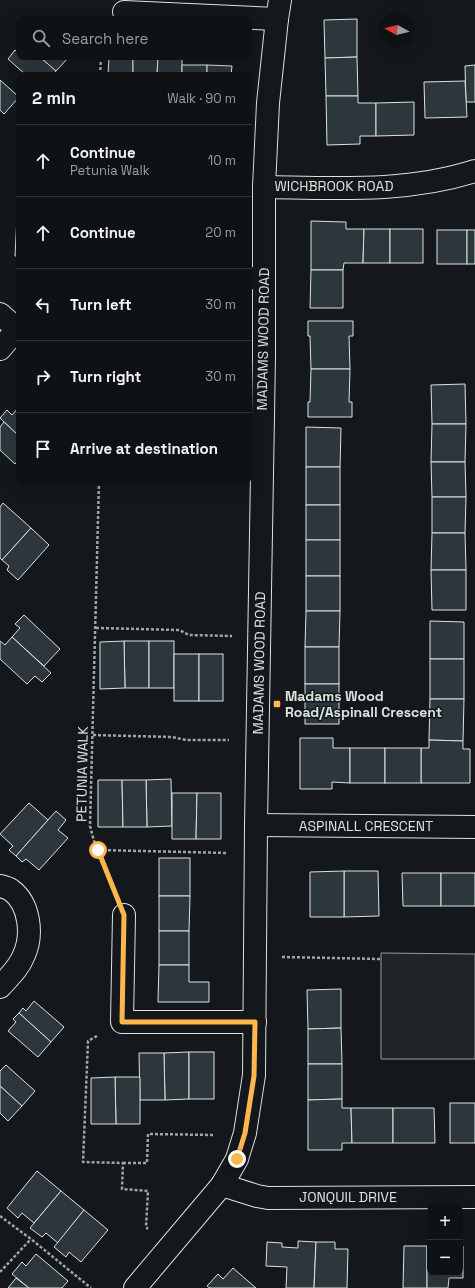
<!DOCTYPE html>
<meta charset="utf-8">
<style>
:root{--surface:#0f1215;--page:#1d2022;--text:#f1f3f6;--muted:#9b9ea0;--line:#2f3234}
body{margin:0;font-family:"Space Grotesk",sans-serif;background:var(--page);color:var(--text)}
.controls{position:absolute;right:12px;bottom:12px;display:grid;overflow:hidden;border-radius:8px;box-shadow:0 4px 16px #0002}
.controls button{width:36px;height:36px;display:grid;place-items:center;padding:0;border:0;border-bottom:1px solid var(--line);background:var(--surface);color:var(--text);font:20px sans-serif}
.compass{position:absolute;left:379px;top:12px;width:36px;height:36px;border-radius:50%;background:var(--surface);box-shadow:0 4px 16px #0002;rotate:278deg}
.stop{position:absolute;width:12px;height:12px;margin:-9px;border:3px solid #ffb74d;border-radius:50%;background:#fff}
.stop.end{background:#ffb74d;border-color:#fff;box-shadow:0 1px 4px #0008}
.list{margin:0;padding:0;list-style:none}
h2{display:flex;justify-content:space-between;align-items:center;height:52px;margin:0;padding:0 16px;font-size:17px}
h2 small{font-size:13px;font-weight:400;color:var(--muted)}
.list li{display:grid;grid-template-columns:26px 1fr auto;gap:12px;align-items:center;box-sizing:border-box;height:72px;padding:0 16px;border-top:1px solid var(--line)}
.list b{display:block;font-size:15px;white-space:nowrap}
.list p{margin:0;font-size:13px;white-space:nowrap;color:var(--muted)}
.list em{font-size:13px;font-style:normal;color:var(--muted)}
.icon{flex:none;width:22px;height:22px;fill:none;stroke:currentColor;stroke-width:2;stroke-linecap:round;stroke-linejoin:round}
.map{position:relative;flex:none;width:475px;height:1288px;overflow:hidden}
.search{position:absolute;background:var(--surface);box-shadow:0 4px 16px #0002;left:16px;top:16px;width:236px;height:44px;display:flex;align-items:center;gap:10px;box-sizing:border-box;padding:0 14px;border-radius:8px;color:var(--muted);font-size:15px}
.panel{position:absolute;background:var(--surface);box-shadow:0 4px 16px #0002;left:16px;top:72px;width:236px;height:412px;border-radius:8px}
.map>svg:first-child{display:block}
</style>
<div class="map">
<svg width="475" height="1288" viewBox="0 0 475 1288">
<rect width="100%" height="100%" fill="#14181c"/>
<path fill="#202428" stroke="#939e99" d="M381,953L475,954V1059H381Z"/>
<g fill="#2c363c" stroke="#d8e6dc">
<path d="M357,19V57L325,58L324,20Z"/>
<path d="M15,50L19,53V57H40L56,71L53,75H26L8,59Z"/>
<path d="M40,57H69L56,71Z"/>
<path d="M109,57H133V75H108Z"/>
<path d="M133,57H158L157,75H133Z"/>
<path d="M158,57H182V75H157Z"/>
<path d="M357,57L358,96H326L325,58Z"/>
<rect x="182" y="65" width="25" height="10"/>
<path d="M207,65L232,66L231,75H207Z"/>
<path d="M475,65V102H466L465,66Z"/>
<path d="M0,80L19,97L4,114L0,110Z"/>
<path d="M465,81L467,117L425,118L424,82Z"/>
<path d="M326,96H358V103H376V136H360V144L327,145Z"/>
<path d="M414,102V135L376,136V103Z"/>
<path d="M17,216H19V256H15Z"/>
<path d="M311,221L346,222V229H364L363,263H344L343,270H311Z"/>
<path d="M364,229H390V263H363Z"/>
<rect x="390" y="229" width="33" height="34"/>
<rect x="437" y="230" width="30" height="34"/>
<rect x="467" y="230" width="8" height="34"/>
<path d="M311,270H343V308H310Z"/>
<path d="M308,321H353V336H349L350,369H311L310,336H308Z"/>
<path d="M311,369H350L349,402H352V417H308V402H310Z"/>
<path d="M465,384L466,424H432L431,385Z"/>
<path d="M19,407V436L0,418L7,410L12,415Z"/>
<path d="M4,422L19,436V459L15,464L0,450V427Z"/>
<path d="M432,424H466L465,462H431Z"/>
<path d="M306,427L341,428L340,467H306Z"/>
<path d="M431,462H465L466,497H432Z"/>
<rect x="306" y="467" width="34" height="38"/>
<path d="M432,497H466L465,533H432Z"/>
<path d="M3,503L31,528L2,560L0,558V507Z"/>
<rect x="306" y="505" width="34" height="35"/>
<path d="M31,528L49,545L18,580L7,570L9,566L2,560Z"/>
<path d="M432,533H465L466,570H431Z"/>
<rect x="306" y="540" width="34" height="36"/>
<path d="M431,570H466V610H432Z"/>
<rect x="306" y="576" width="34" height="35"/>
<path d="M306,611H340L339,647H305Z"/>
<path d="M24,615L60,649L44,666L12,637L20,628L15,624Z"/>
<path d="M430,621L464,622V659H430Z"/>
<path d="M12,637L51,673L42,682L35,676L27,684L0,659V641L5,645Z"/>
<path d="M124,641H149V688H125Z"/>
<path d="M124,641L125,688L100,689V642Z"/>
<rect x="149" y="641" width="25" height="47"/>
<rect x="305" y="647" width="34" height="37"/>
<rect x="174" y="654" width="25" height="47"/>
<rect x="199" y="654" width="24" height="47"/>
<rect x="430" y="659" width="34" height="40"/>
<rect x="305" y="684" width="34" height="40"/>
<path d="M430,699H464L463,741L429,740Z"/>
<path d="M300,738H333V748H350V783L332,782V789H300Z"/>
<path d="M429,740L463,741V749H470V783H421V748H429Z"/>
<rect x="350" y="748" width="35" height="35"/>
<rect x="385" y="748" width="36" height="35"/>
<path d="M171,779L172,826L147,827L146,780Z"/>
<path d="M98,780H122L123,827H98Z"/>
<path d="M122,780H146L147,827H123Z"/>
<path d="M172,793H197L196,839H172Z"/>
<path d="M197,793H221V839H196Z"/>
<path d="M29,803L48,820L16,856L9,850L13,846L0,834Z"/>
<path d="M56,811L66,820L58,830L68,838L39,870L26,859L22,862L16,856Z"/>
<rect x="159" y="858" width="31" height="38"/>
<path d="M344,871H378L379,916L344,917Z"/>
<path d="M344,871V917H310V872Z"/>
<path d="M402,873H441V906H403Z"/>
<rect x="441" y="873" width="34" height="33"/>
<path d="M159,896H190L189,931H159Z"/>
<rect x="159" y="931" width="30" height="34"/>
<path d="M159,965H189V982H209V1002H158Z"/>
<path d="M341,989V1028L308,1029L307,990Z"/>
<path d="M34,1001L64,1027L51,1042L19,1013L23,1008L26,1011Z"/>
<path d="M19,1013L51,1042L38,1057L8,1031L16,1022L13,1019Z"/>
<path d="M341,1028L342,1064H308V1029Z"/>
<path d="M189,1052V1099L165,1100L164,1053Z"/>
<rect x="189" y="1052" width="25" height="47"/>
<path d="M139,1053H164L165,1100H140Z"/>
<path d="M308,1064H342V1099L308,1100Z"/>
<path d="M6,1065L35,1091L22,1106L0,1086V1071Z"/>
<path d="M115,1077H140V1124H116Z"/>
<path d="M115,1077L116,1124H91V1078Z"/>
<path d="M0,1086L22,1106L8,1121L0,1113Z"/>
<path d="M342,1099V1108H351L352,1143H342V1150H308V1100Z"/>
<rect x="450" y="1103" width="25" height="40"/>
<path d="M351,1108H393V1143H352Z"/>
<path d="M393,1108H434L435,1143H393Z"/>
<path d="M37,1171L61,1191L34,1223L22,1213L18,1218L7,1208Z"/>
<path d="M61,1191L84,1210L58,1243L46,1233L42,1237L30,1228Z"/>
<path d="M84,1210L108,1230L81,1262L69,1252L66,1257L54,1247Z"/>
<path d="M298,1241L316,1242L314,1288H286L287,1267L266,1266L267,1242L282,1243V1247L298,1248Z"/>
<path d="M316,1242H335V1249H348L347,1288H314Z"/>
<path d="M404,1246H427V1288H403Z"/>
<path d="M427,1246H430V1273H460V1246H463V1278H449L448,1288H427Z"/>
<path d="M36,1254L68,1281L62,1288H29L12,1274L22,1262L26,1266Z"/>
<path d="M233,1268L256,1288H210L207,1286L218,1274L223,1279Z"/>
<path d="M16,1278L29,1288H8Z"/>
</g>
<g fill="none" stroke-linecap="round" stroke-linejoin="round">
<defs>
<g id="minor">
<path d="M124,12L277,19"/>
<path d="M264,187C335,188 407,193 475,171"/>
<path d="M249,278L264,279"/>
<path d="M0,314L17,329"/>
<path d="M0,349L19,327"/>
<path d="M256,825L475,827"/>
<path d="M0,886C4,887 8,888 11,890C30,904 33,935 24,955C19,968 9,977 0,987"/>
<path d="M124,915L122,1022H255"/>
<path d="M222,1185L257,1196L268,1198L475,1197"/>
</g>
<path id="tertiary" d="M135,1288L222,1185L237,1159L245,1133L254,1075L256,825L264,357V187L268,103L277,19L280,0"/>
</defs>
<use href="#minor" stroke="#d8e6dc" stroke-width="24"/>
<use href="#tertiary" stroke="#d8e6dc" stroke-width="24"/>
<g stroke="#9da8a2" stroke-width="2.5" stroke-dasharray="3 2" stroke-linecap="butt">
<path d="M100,75L101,57"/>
<path d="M99,481L90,826L94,841L114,890"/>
<path d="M96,628L179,630L189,635L232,636"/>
<path d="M93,735L172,737L186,740H229"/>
<path d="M98,850L228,853"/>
<path d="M282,957L381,959"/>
<path d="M97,1036L88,1041L83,1162L123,1163L122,1189L148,1191L146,1227L148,1229"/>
<path d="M123,1163H147L148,1134L215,1135"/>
<path d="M0,1216L31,1239L91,1288"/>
<path d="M0,1272L31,1239"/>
</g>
<use href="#minor" stroke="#14181c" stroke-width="22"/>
<use href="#tertiary" stroke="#14181c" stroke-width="22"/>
</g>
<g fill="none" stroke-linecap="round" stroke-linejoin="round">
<path stroke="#ffb74d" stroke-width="5" d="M98,850L124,915L122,1022H255L254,1076L245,1133L237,1159"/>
</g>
<rect fill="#ffb74d" stroke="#14181c" stroke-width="1.5" x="273" y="700" width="8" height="8" rx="2"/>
<g text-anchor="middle" stroke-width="3" stroke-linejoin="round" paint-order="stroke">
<g font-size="14" fill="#d8e6dc" stroke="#14181c">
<text x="334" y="191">WICHBROOK ROAD</text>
<text transform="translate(263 339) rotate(-89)" y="5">MADAMS WOOD ROAD</text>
<text transform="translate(259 663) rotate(-89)" y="5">MADAMS WOOD ROAD</text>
<text transform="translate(82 774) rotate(-89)" y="5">PETUNIA WALK</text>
<text x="366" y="831">ASPINALL CRESCENT</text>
<text x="348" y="1202">JONQUIL DRIVE</text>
</g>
<g font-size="14" font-weight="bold" fill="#d8e6dc" stroke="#14181c" text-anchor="start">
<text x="285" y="701">Madams Wood<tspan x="285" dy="16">Road/Aspinall Crescent</tspan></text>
</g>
</g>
</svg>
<div class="controls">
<button>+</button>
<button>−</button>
</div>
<svg class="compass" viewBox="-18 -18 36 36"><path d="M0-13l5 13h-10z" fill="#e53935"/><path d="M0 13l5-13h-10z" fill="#9b9ea0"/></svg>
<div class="stop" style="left:98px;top:850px"></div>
<div class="stop end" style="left:237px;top:1159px"></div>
<div class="search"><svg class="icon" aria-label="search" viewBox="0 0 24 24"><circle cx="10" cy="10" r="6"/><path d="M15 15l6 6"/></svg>Search here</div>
<section class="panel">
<h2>2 min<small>Walk · 90 m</small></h2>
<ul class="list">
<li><svg class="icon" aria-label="ahead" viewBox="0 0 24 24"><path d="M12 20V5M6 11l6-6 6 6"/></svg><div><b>Continue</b><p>Petunia Walk</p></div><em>10 m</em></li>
<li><svg class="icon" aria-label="ahead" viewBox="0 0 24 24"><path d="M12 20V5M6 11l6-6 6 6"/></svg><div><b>Continue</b></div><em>20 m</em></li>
<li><svg class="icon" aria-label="left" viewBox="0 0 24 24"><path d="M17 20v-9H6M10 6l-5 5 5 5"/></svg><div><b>Turn left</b></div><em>30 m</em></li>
<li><svg class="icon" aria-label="right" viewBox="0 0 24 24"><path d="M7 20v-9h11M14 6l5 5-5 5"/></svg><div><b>Turn right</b></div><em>30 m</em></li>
<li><svg class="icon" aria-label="arrive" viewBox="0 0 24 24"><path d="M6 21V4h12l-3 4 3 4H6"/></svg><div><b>Arrive at destination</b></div></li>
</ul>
</section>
</div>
